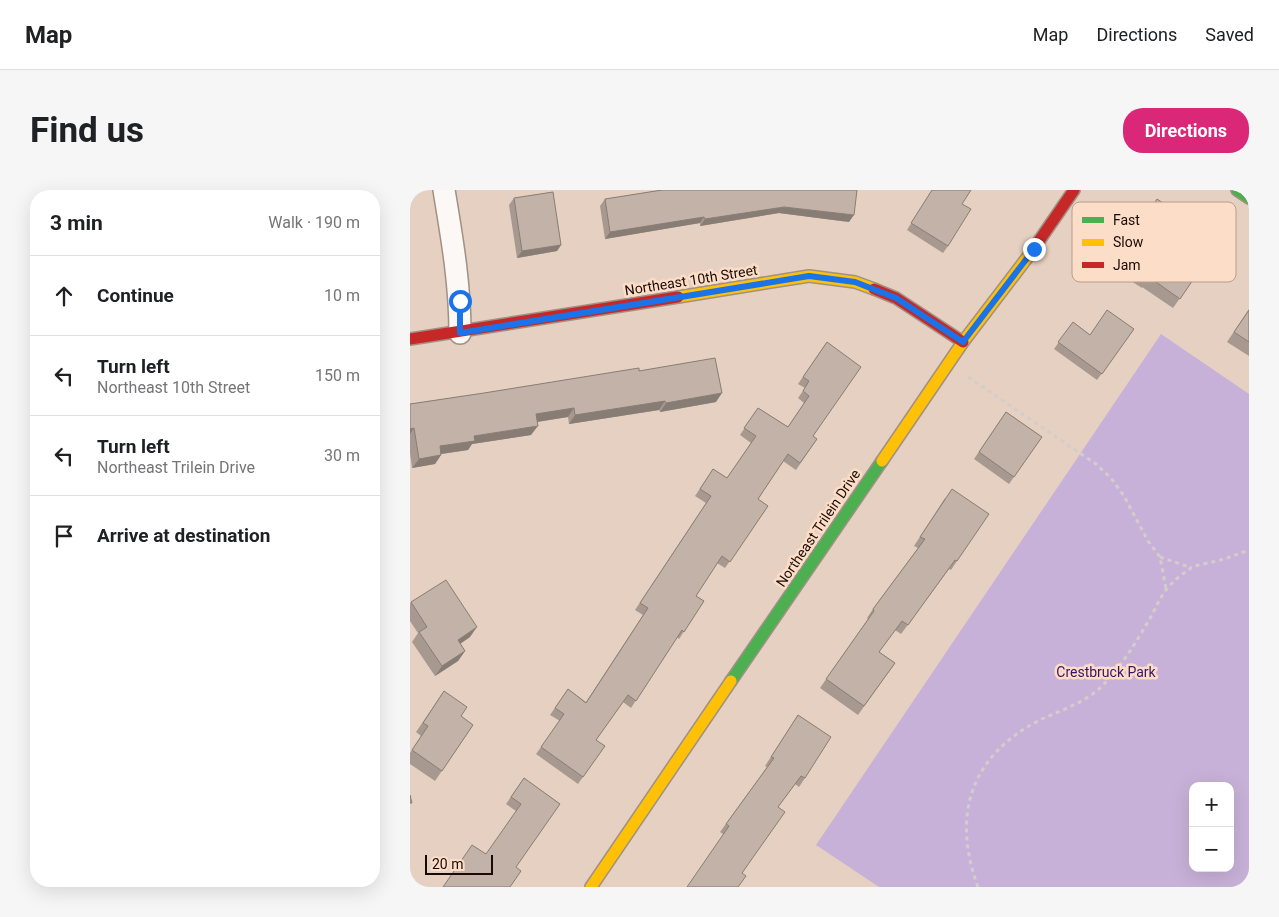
<!DOCTYPE html>
<meta charset="utf-8">
<style>
:root{--surface:#fff;--page:#f6f6f6;--text:#202124;--muted:#757577;--line:#e0e0e0;--accent:#db2777}
body{margin:0;font-family:Roboto,sans-serif;background:var(--page);color:var(--text)}
.controls{position:absolute;right:15px;bottom:15px;display:grid;overflow:hidden;border-radius:10px;box-shadow:0 5px 20px #0002}
.controls button{width:45px;height:45px;display:grid;place-items:center;padding:0;border:0;border-bottom:1px solid var(--line);background:var(--surface);color:var(--text);font:25px sans-serif}
.scale{position:absolute;left:15px;bottom:12px;width:68px;box-sizing:border-box;padding-left:5px;border:2px solid #180b03;border-top:0;font-size:14px;line-height:18px;white-space:nowrap;color:#180b03;-webkit-text-stroke:4px #fcddc7;paint-order:stroke}
.stop{position:absolute;width:15px;height:15px;margin:-11px;border:4px solid #1a73e8;border-radius:50%;background:#fff}
.stop.end{background:#1a73e8;border-color:#fff;box-shadow:0 1px 5px #0008}
.list{margin:0;padding:0;list-style:none}
h2{display:flex;justify-content:space-between;align-items:center;height:65px;margin:0;padding:0 20px;font-size:21px}
h2 small{font-size:16px;font-weight:400;color:var(--muted)}
.list li{display:grid;grid-template-columns:32px 1fr auto;gap:15px;align-items:center;box-sizing:border-box;height:80px;padding:0 20px;border-top:1px solid var(--line)}
.list b{display:block;font-size:19px;white-space:nowrap}
.list p{margin:0;font-size:16px;white-space:nowrap;color:var(--muted)}
.list em{font-size:16px;font-style:normal;color:var(--muted)}
.icon{flex:none;width:28px;height:28px;fill:none;stroke:currentColor;stroke-width:2;stroke-linecap:round;stroke-linejoin:round}
.map{position:relative;flex:none;width:839px;height:697px;overflow:hidden;border-radius:20px}
header{display:flex;align-items:center;gap:30px;box-sizing:border-box;height:70px;padding:0 25px;background:var(--surface);border-bottom:1px solid var(--line)}
header strong{font-size:24px}
nav{display:flex;gap:28px;margin-inline-start:auto;font-size:18px}
.intro{display:flex;align-items:center;justify-content:space-between;box-sizing:border-box;height:120px;padding:0 30px}
h1{margin:0;font-size:35px}
.button{padding:12px 22px;border-radius:20px;background:var(--accent);color:#fff;font-size:18px;font-weight:700}
main{display:flex;gap:30px;padding:0 30px}
aside{flex:1;background:var(--surface);border-radius:20px;box-shadow:0 5px 20px #0002}
.map>svg:first-child{display:block}
</style>
<header>
<strong>Map</strong>
<nav><a>Map</a><a>Directions</a><a>Saved</a></nav>
</header>
<div class="intro"><h1>Find us</h1><a class="button">Directions</a></div>
<main>
<aside>
<h2>3 min<small>Walk · 190 m</small></h2>
<ul class="list">
<li><svg class="icon" aria-label="ahead" viewBox="0 0 24 24"><path d="M12 20V5M6 11l6-6 6 6"/></svg><div><b>Continue</b></div><em>10 m</em></li>
<li><svg class="icon" aria-label="left" viewBox="0 0 24 24"><path d="M17 20v-9H6M10 6l-5 5 5 5"/></svg><div><b>Turn left</b><p>Northeast 10th Street</p></div><em>150 m</em></li>
<li><svg class="icon" aria-label="left" viewBox="0 0 24 24"><path d="M17 20v-9H6M10 6l-5 5 5 5"/></svg><div><b>Turn left</b><p>Northeast Trilein Drive</p></div><em>30 m</em></li>
<li><svg class="icon" aria-label="arrive" viewBox="0 0 24 24"><path d="M6 21V4h12l-3 4 3 4H6"/></svg><div><b>Arrive at destination</b></div></li>
</ul>
</aside>
<div class="map">
<svg width="839" height="697" viewBox="0 0 839 697">
<rect width="100%" height="100%" fill="#e5d0c1"/>
<path fill="#c8b1d8" fill-rule="evenodd" d="M751,144L839,204V697H469L406,655ZM783,596H820V678H783Z"/>
<g fill="none" stroke-linecap="round" stroke-linejoin="round">
<defs>
<path id="street" d="M34,0C42,48 50,94 50,143"/>
<g id="fast">
<path d="M827,0L839,8"/>
<path d="M321,491L472,271"/>
</g>
<g id="slow">
<path d="M268,107L399,86L445,92L464,99"/>
<path d="M472,271L553,152L620,64"/>
<path d="M181,697L321,491"/>
</g>
<g id="jam">
<path d="M620,64L664,0"/>
<path d="M464,99L486,108L553,152"/>
<path d="M0,149L268,107"/>
</g>
</defs>
<use href="#street" stroke="#a09085" stroke-width="24"/>
<use href="#fast" stroke="#a09085" stroke-width="14"/>
<use href="#slow" stroke="#a09085" stroke-width="14"/>
<use href="#jam" stroke="#a09085" stroke-width="14"/>
<g stroke="#d4cdc9" stroke-width="3" stroke-dasharray="4 4" stroke-linecap="butt">
<path d="M558,187L686,274L701,288L714,306L738,351L750,367L756,399"/>
<path d="M750,367L782,378"/>
<path d="M568,697C542,627 559,567 628,531C650,520 676,513 693,495C712,476 726,452 739,430C745,420 749,409 756,400C761,393 773,383 781,378C788,374 799,373 807,371C818,368 828,364 839,360"/>
</g>
<use href="#street" stroke="#fbf8f6" stroke-width="21"/>
<use href="#fast" stroke="#4caf50" stroke-width="11"/>
<use href="#slow" stroke="#ffc107" stroke-width="11"/>
<use href="#jam" stroke="#c62828" stroke-width="11"/>
</g>
<g fill="#a89990">
<path d="M252,0L439,32L369,23L290,36V33L195,49L190,16L195,9Z"/>
<path d="M522,0L552,14L538,56L533,63L497,40Z"/>
<path d="M104,8L151,55L147,61L107,68L99,15Z"/>
<path d="M747,9L755,62L787,84L763,118L732,97V98L702,79Z"/>
<path d="M839,119V166L817,152Z"/>
<path d="M663,132L680,145L724,139L687,190L644,159Z"/>
<path d="M417,152L403,246L407,249L386,280L373,271L348,309L358,316L315,378L307,373L286,406L294,411L269,449L267,447L221,518L213,512L186,550L195,556L168,594L126,564L150,531L140,525L158,499L176,512L233,425L225,420L296,313L285,306L303,279L317,288L341,253L330,245L348,218L378,237L394,213L388,208L395,198L388,194Z"/>
<path d="M229,181L306,212L250,222L249,220L159,234L158,227L127,232L121,245L62,254L58,260L31,264V265L25,274L2,278L0,263V214Z"/>
<path d="M596,222L632,247L599,294L564,269Z"/>
<path d="M535,308L547,371L541,380L539,379L491,444L485,440L469,462L485,473L448,525L410,498L458,429L457,428L463,419L508,358L504,356Z"/>
<path d="M1,412L60,447L50,454L55,461L48,471L25,486L2,452L8,443L0,431V414Z"/>
<path d="M34,501L51,526L63,535L25,591L0,574V563L11,546L6,542Z"/>
<path d="M388,525L395,588L389,597L385,594L368,617L332,683L313,644L310,642L357,577L355,576Z"/>
<path d="M114,588L150,614L106,621L96,614Z"/>
</g>
<g fill="#887d75">
<path d="M374,17L444,25L439,32L369,23L290,36L295,29Z"/>
<path d="M294,27L290,33L195,49L200,42Z"/>
<path d="M151,55L147,61L107,68L112,61Z"/>
<path d="M312,203L306,212L250,222L256,213Z"/>
<path d="M255,211L249,220L159,234L165,225Z"/>
<path d="M164,218L158,227L120,233L126,224Z"/>
<path d="M128,236L121,245L62,254L58,260L24,265L30,256L64,246Z"/>
<path d="M4,238L0,244V239Z"/>
<path d="M31,265L25,274L2,278L9,269Z"/>
<path d="M67,437L60,447L41,460L48,450Z"/>
<path d="M55,461L48,471L25,486L32,476Z"/>
</g>
<g fill="#c3b2a7" stroke="#887d75">
<path d="M252,0H447L444,25L374,17L295,29L294,27L200,42L195,9Z"/>
<path d="M522,0H561L552,14L561,19L538,56L501,33Z"/>
<path d="M143,2L151,55L112,61L104,8Z"/>
<path d="M747,9L776,28L755,62L787,84L770,109L739,87L738,89L708,70Z"/>
<path d="M697,120L724,139L692,184L648,152L663,132L680,145Z"/>
<path d="M839,120V152L824,142Z"/>
<path d="M417,152L451,177L403,246L407,249L390,273L378,264L348,309L358,316L320,372L312,366L286,406L294,411L274,442L272,440L226,511L218,505L186,550L195,556L173,587L131,557L154,524L145,518L158,499L176,513L238,418L230,413L301,306L290,299L303,279L317,288L346,246L334,238L348,218L378,237L399,206L393,201L399,191L393,187Z"/>
<path d="M305,168L312,203L256,213L255,211L165,225L164,218L126,224L128,236L64,246L65,251L30,256L31,265L9,269L4,238L0,239V214L74,203L229,178V181Z"/>
<path d="M596,222L632,247L604,287L569,262Z"/>
<path d="M542,299L579,324L547,371L545,370L498,435L492,431L469,462L485,473L454,516L416,489L464,421L463,419L515,349L510,347Z"/>
<path d="M36,390L67,437L48,450L55,461L32,476L9,442L17,437L1,412Z"/>
<path d="M34,501L57,517L51,526L63,535L32,581L2,560L18,536L13,533Z"/>
<path d="M388,525L421,547L395,588L391,586L368,617L375,622L332,683L336,686L328,697H277L319,636L316,634L364,568L361,567Z"/>
<path d="M114,588L150,614L106,677L111,681L100,697H33L62,655L76,664L111,614L101,607Z"/>
<path d="M0,605L2,613H0Z"/>
</g>
<g fill="none" stroke-linecap="round" stroke-linejoin="round">
<path stroke="#1a73e8" stroke-width="6" d="M50,111V143L399,86L445,92L486,108L553,152L624,59"/>
</g>
<g text-anchor="middle" stroke-width="5" stroke-linejoin="round" paint-order="stroke">
<g font-size="14" fill="#180b03" stroke="#fcddc7">
<text transform="translate(281 90) rotate(-9)" y="5">Northeast 10th Street</text>
<text transform="translate(408 338) rotate(-56)" y="5">Northeast Trilein Drive</text>
</g>
<g font-size="14" fill="#381169" stroke="#fcddc7">
<text x="696" y="487">Crestbruck Park</text>
</g>
</g>
<rect x="662" y="12" width="164" height="80" rx="8" fill="#fcddc7" stroke="#b89e8c" stroke-width="1"/>
<rect x="672" y="27" width="22" height="6" fill="#4caf50"/>
<rect x="672" y="49" width="22" height="7" fill="#ffc107"/>
<rect x="672" y="72" width="22" height="6" fill="#c62828"/>
<g font-size="14" fill="#180b03">
<text x="703" y="35">Fast</text>
<text x="703" y="57">Slow</text>
<text x="703" y="80">Jam</text>
</g>
</svg>
<div class="controls">
<button>+</button>
<button>−</button>
</div>
<div class="scale">20 m</div>
<div class="stop" style="left:50px;top:111px"></div>
<div class="stop end" style="left:624px;top:59px"></div>
</div>
</main>
